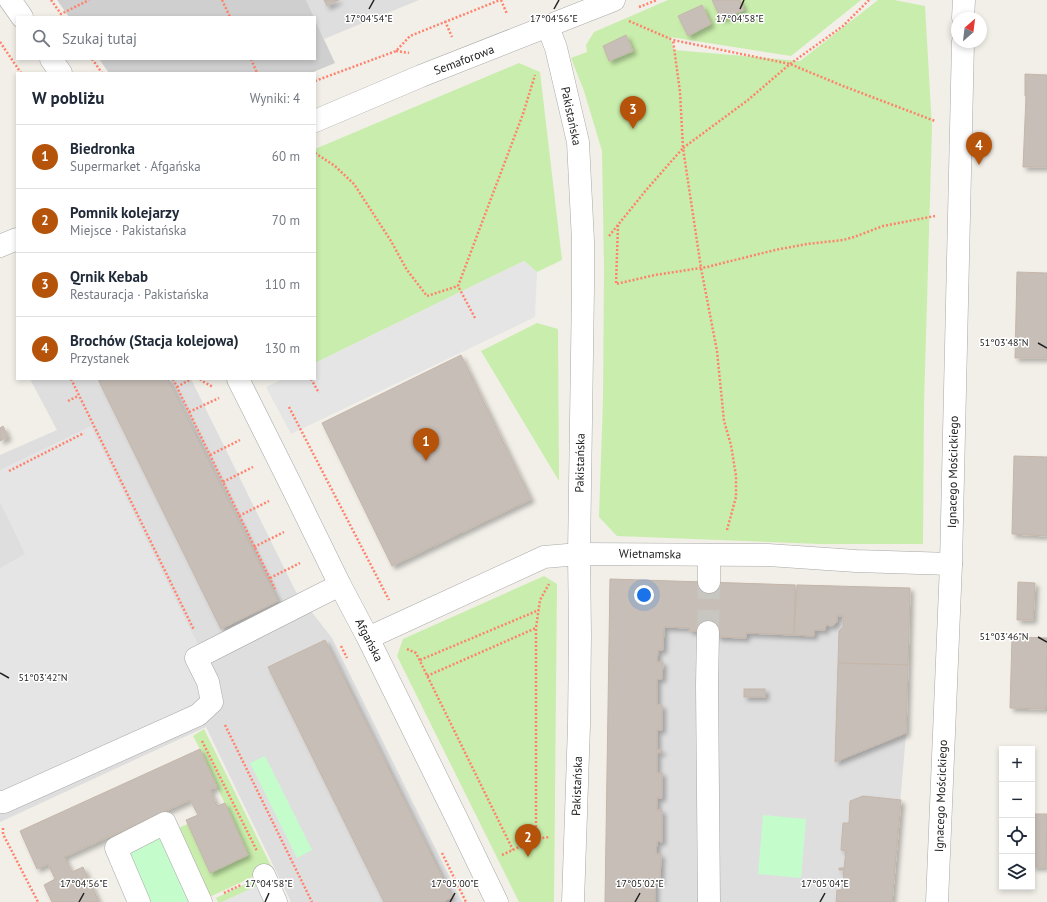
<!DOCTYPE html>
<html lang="pl">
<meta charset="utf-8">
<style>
:root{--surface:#fff;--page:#f2f2f3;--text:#1f2937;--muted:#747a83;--line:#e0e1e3;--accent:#b45309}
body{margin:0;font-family:"PT Sans",sans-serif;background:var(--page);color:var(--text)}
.controls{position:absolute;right:12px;bottom:12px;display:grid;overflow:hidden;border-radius:0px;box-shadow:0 2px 6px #0003}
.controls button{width:36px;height:36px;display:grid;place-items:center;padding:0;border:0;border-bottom:1px solid var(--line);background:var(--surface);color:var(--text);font:20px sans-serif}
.compass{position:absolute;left:951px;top:12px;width:36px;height:36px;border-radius:50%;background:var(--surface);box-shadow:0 2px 6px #0003;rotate:28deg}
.you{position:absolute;left:644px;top:595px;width:14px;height:14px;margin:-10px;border:3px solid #fff;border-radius:50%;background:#1a73e8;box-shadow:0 0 0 6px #1a73e833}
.badge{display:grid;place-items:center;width:26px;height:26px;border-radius:50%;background:var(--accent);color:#fff;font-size:13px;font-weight:700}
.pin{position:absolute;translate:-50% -33px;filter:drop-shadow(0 1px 2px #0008)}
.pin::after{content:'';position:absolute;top:21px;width:14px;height:12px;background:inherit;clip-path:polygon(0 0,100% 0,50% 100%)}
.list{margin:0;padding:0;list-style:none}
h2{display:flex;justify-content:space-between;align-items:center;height:52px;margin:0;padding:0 16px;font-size:17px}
h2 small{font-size:13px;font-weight:400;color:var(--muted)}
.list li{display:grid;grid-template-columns:26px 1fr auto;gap:12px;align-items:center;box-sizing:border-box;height:64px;padding:0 16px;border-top:1px solid var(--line)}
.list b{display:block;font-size:15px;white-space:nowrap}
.list p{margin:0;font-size:13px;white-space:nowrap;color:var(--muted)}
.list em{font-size:13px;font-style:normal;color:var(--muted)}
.icon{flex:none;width:22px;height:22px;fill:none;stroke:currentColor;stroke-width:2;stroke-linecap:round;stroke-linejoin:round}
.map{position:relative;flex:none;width:1047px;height:902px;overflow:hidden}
.search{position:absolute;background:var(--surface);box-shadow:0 2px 6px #0003;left:16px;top:16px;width:300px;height:44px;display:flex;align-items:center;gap:10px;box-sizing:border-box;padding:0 14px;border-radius:0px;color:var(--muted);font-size:15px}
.panel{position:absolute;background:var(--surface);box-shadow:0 2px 6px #0003;left:16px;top:72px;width:300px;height:308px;border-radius:0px}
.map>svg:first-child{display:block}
</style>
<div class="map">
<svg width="1047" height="902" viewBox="0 0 1047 902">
<defs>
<filter id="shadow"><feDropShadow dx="3.5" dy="3.5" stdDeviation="2" flood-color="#0004"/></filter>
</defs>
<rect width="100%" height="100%" fill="#f2efe8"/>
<g fill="#dfdede">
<path d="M306,0H419L324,39L315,20V17H314Z"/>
<path d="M30,379H191L296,592L332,638L462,902H291L206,727L0,822V455L57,430Z"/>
<path d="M610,579L910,588L906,733L892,902H605Z"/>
</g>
<g fill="#cfcfcf">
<path d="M57,0H306L314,17H69Z"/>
<path d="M315,20L335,63L311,73H109L99,59H315Z"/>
</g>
<g fill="#c9edac" fill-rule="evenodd">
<path d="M668,0H712L721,19L744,10L740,0H861L791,56L670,37L674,50L800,61L878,0H894L925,6L932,128L924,405L923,544H820L617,536L599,517L603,399L604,268L602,151L584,91L571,58L587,52L586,45L594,32ZM702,5L711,24L688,35L678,16Z"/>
<path d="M519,63L540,72L562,260L537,272L524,261L315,363V149Z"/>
<path d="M537,323L558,329L559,481L481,351Z"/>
<path d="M544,576L557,584L554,902H519L397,656L403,639Z"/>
<path d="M204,729L272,868L207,898L178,828L188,824L210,873L248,855L200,749L193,736Z"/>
<path d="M254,880L257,886L222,902H218L216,898Z"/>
</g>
<g fill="#c5fccc">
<path d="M265,756L312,850L297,858L250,763Z"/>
<path d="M763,815L806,819L801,878L758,874Z"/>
<path d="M163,832L195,902H147L124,849Z"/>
</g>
<g fill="#e5e5e5">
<path d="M524,261L537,272L535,317L291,434L266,387L283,379H315V363Z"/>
<path d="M91,426L188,625L221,687L215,714L209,721L9,812L0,814V568L25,554L0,502V470Z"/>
<path d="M257,886L284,902H222Z"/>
</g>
<g fill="#c7beb7" stroke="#c5b6a9" filter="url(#shadow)">
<path d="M324,0H339L327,6Z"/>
<path d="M712,0H740L744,10L721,19Z"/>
<path d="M702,5L711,24L688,36L678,16Z"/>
<path d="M626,35L633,51L609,61L603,46Z"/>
<path d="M1025,74L1047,75V167H1023L1026,96H1025Z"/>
<path d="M1017,272L1047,273V358H1015Z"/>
<path d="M461,355L531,499L392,566L322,423Z"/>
<path d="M98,379H168L278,601L221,629Z"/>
<path d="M3,426L8,437L0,441V428Z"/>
<path d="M1014,456L1047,457V536L1012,534Z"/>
<path d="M610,579L795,585L794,635L746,633V638L717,637V632L689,631L690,628L664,627L663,650H658L657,662H663L662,679H657V705H662V730H657V750H662V752L657,753V773L662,772V798H657V810H662V842L657,841L656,854H661L660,882H655V902H605Z"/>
<path d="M1018,582L1035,583L1033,620H1017Z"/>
<path d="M797,585L910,588L908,665L838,663L839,631L843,627V616H837V622L832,626L826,625L825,630H814V636L794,635Z"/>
<path d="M1012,637L1047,638L1046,699H1047V707H1045V709L1010,708Z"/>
<path d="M325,640L452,897L443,902H384L268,667Z"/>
<path d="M838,663L908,665L906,733L835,762Z"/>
<rect x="744" y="689" width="21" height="8"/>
<path d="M200,749L217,787L210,790L217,806L225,803L248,855L210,873L186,820L198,815L190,800L64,857L72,872L83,867L99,902H52L44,885L55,879L48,864L37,869L20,831Z"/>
<path d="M863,796L901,800L892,902H836L837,890H842L844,870H839V868H844L846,851L841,850L843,823H849L850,801Z"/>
<path d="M1032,814H1047L1046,867H1032Z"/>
</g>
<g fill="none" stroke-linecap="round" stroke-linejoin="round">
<path stroke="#c8c6c0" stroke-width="22" stroke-dasharray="22 11" stroke-linecap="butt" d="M708,632L709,582"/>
<defs>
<g id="minor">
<path d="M10,0L22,17"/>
<path d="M963,18L964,0"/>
<path d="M548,27L556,48L578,142L583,241V288L579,554L580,634L579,725L573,902"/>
<path d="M51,59L61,73"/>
<path d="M315,121L421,76L614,0"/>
<path d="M0,246L17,239"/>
<path d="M238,379L291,485L340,585L368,638L455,815L497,902"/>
<path d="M709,582V555"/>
<path d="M708,632L707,685L709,902"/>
<path d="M368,638L544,557L579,554L768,555L856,561L951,564"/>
<path d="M0,802H4L198,715L212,702L208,682L196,658L316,597L340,585"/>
<path d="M264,875L276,902"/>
<path d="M139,902L116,848L165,823L201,902"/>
<path d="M937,902L951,564L963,42"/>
</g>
</defs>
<use href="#minor" stroke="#a8a8a8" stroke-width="23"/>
<g stroke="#ff826c" stroke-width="2.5" stroke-dasharray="2 2" stroke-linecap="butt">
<path d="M51,0L61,14L89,0"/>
<path d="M222,0L230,17"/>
<path d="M501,0L507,14"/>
<path d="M639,7L657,0"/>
<path d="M445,21L452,37"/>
<path d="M629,21L673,40"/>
<path d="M0,42L21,73"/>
<path d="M396,51L409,53"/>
<path d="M92,59L102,73"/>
<path d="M251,59L257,73"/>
<path d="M315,81L396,51L410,36L500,0"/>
<path d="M315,153L335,166L354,184L391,241L407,270L427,296L458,286"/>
<path d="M618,225L616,284L655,275L707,267L775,250L807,244L843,240L854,237L883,226L935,216"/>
<path d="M609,236L647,189L683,148L680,92L673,40L790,64L843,86L935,121"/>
<path d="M475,318L458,286L523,114L535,75"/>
<path d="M71,379L194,630"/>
<path d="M173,379L275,589"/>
<path d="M200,379L202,381L213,387"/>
<path d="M311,379L319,393"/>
<path d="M177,387L191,379"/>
<path d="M68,401L78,396"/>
<path d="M289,407L389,600"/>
<path d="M189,412L219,398"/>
<path d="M210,455L240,440"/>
<path d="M9,471L84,433"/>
<path d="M223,482L253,467"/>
<path d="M239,516L269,501"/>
<path d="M727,530L736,497V476L731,445L724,421L717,351L701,268L683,148L748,100L790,64L843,26L869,0"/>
<path d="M254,547L284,532"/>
<path d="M270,578L300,563"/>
<path d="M341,646L347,658"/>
<path d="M407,649L416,653L513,850"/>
<path d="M420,660L539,610"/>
<path d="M427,676L536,628"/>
<path d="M225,725L312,902"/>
<path d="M202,741L257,851"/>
<path d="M3,828V834L38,902"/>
<path d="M536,839V628L540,600L549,584"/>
<path d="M442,853L466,902"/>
<path d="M502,855L536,839L549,837"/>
<path d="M224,893L241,885"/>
</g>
<use href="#minor" stroke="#fff" stroke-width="22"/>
</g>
<path fill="none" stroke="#212121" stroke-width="1.5" d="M369,9L374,0M554,9L559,0M740,9L744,0M1038,343L1047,348M1038,637L1047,642M0,673L9,678M79,902L84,893M265,902L269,893M450,902L455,893M635,902L640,893M820,902L825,893"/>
<g text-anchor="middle" stroke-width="3" stroke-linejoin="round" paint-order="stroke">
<g font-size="12" fill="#212121" stroke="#fff">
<text transform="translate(464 60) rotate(-21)" y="4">Semaforowa</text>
<text transform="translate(571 116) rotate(78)" y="4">Pakistańska</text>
<text transform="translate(580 463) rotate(-89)" y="4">Pakistańska</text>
<text transform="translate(953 472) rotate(-89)" y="4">Ignacego Mościckiego</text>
<text transform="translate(650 554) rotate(1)" y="4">Wietnamska</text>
<text transform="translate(369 640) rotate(63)" y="4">Afgańska</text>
<text transform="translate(577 786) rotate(-88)" y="4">Pakistańska</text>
<text transform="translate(941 796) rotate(-88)" y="4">Ignacego Mościckiego</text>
</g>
</g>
<g font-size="10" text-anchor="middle" fill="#212121" stroke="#fff" stroke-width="3" stroke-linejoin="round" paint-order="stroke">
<text x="369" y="22">17°04'54"E</text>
<text x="554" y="22">17°04'56"E</text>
<text x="740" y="22">17°04'58"E</text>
<text x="1004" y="346">51°03'48"N</text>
<text x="1004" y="640">51°03'46"N</text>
<text x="43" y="681">51°03'42"N</text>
<text x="84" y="887">17°04'56"E</text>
<text x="269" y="887">17°04'58"E</text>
<text x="455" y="887">17°05'00"E</text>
<text x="640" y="887">17°05'02"E</text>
<text x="825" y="887">17°05'04"E</text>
</g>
</svg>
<div class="controls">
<button>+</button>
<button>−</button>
<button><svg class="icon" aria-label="locate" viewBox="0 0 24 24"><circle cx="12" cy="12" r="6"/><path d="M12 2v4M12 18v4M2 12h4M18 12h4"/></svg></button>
<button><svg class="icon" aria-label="layers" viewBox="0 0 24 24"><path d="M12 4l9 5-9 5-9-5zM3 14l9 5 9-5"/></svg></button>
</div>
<svg class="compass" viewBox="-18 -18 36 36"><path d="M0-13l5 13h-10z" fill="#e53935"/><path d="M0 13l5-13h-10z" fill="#747a83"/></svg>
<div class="you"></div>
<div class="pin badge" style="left:426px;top:461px">1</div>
<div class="pin badge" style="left:528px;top:857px">2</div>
<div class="pin badge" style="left:633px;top:129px">3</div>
<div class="pin badge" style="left:979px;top:165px">4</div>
<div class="search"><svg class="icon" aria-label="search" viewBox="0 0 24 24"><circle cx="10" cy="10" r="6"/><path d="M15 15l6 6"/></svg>Szukaj tutaj</div>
<section class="panel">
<h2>W pobliżu<small>Wyniki: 4</small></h2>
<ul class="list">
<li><span class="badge">1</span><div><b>Biedronka</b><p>Supermarket · Afgańska</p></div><em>60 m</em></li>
<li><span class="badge">2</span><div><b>Pomnik kolejarzy</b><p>Miejsce · Pakistańska</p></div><em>70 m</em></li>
<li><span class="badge">3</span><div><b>Qrnik Kebab</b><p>Restauracja · Pakistańska</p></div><em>110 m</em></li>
<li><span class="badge">4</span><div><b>Brochów (Stacja kolejowa)</b><p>Przystanek</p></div><em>130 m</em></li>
</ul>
</section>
</div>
